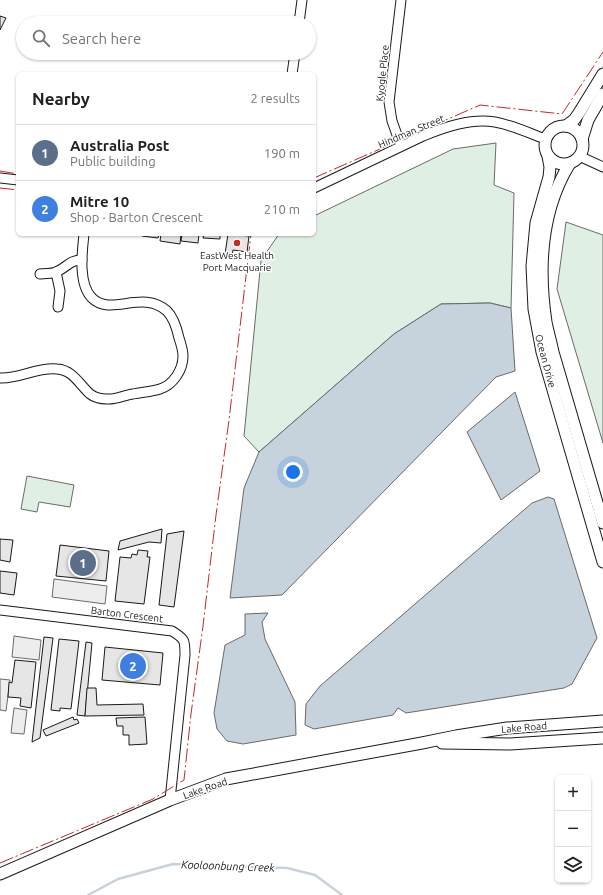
<!DOCTYPE html>
<meta charset="utf-8">
<style>
:root{--surface:#fff;--page:#f2f2f2;--text:#202124;--muted:#757577;--line:#e0e0e0;--accent:#c62828}
body{margin:0;font-family:Ubuntu,sans-serif;background:var(--page);color:var(--text)}
.controls{position:absolute;right:12px;bottom:12px;display:grid;overflow:hidden;border-radius:6px;box-shadow:0 1px 3px #0004}
.controls button{width:36px;height:36px;display:grid;place-items:center;padding:0;border:0;border-bottom:1px solid var(--line);background:var(--surface);color:var(--text);font:20px sans-serif}
.you{position:absolute;left:293px;top:472px;width:14px;height:14px;margin:-10px;border:3px solid #fff;border-radius:50%;background:#1a73e8;box-shadow:0 0 0 6px #1a73e833}
.badge{display:grid;place-items:center;width:26px;height:26px;border-radius:50%;background:var(--accent);color:#fff;font-size:13px;font-weight:700}
.pin{position:absolute;translate:-50% -50%;border:2px solid #fff;box-shadow:0 1px 4px #0006}
.list{margin:0;padding:0;list-style:none}
h2{display:flex;justify-content:space-between;align-items:center;height:52px;margin:0;padding:0 16px;font-size:17px}
h2 small{font-size:13px;font-weight:400;color:var(--muted)}
.list li{display:grid;grid-template-columns:26px 1fr auto;gap:12px;align-items:center;box-sizing:border-box;height:56px;padding:0 16px;border-top:1px solid var(--line)}
.list b{display:block;font-size:15px;white-space:nowrap}
.list p{margin:0;font-size:13px;white-space:nowrap;color:var(--muted)}
.list em{font-size:13px;font-style:normal;color:var(--muted)}
.icon{flex:none;width:22px;height:22px;fill:none;stroke:currentColor;stroke-width:2;stroke-linecap:round;stroke-linejoin:round}
.map{position:relative;flex:none;width:603px;height:895px;overflow:hidden}
.search{position:absolute;background:var(--surface);box-shadow:0 1px 3px #0004;left:16px;top:16px;width:300px;height:44px;display:flex;align-items:center;gap:10px;box-sizing:border-box;padding:0 14px;border-radius:22px;color:var(--muted);font-size:15px}
.panel{position:absolute;background:var(--surface);box-shadow:0 1px 3px #0004;left:16px;top:72px;width:300px;height:164px;border-radius:6px}
.map>svg:first-child{display:block}
</style>
<div class="map">
<svg width="603" height="895" viewBox="0 0 603 895">
<rect width="100%" height="100%" fill="#fff"/>
<g fill="#e0efe3" stroke="#6a6a6a">
<path d="M496,143L494,185L514,193L511,308L490,303L441,304L394,334L259,452L244,436L261,260L279,234H314V216L453,149Z"/>
<path d="M566,222L603,235V443L557,289Z"/>
<path d="M27,476L74,485L70,507L39,502L37,512L21,509Z"/>
</g>
<g fill="#ededed" stroke="#6a6a6a">
<path d="M54,579L107,586L105,604L52,597Z"/>
<path d="M14,636L41,640L39,660L12,657Z"/>
<path d="M0,679L10,680L6,711L0,710Z"/>
<path d="M14,708L27,710L24,734L11,733Z"/>
</g>
<g fill="#c6d2dc" stroke="#6a6a6a">
<path d="M490,303L511,308L515,371L496,377L282,595L230,598L244,488L259,452L394,334L441,304Z"/>
<path d="M515,392L540,471L501,500L467,432Z"/>
<path d="M548,497L554,499L597,638L572,684L564,688L406,713L398,708L393,715L314,729L305,725L306,704L320,686L532,503Z"/>
<path d="M268,613L262,622L265,639L295,702L296,735L243,744L227,741L217,729L214,713L225,645L245,635V614Z"/>
</g>
<g fill="none" stroke-linecap="round" stroke-linejoin="round">
<path stroke="#c6d2dc" stroke-width="2.5" d="M88,895L118,879L173,864L287,868L315,875L342,895"/>
</g>
<g fill="#e6e6e6" stroke="#1a1a1a">
<path d="M0,16L6,18L0,30Z"/>
<path d="M143,234H159L158,238L142,236Z"/>
<path d="M161,234H181L180,244L160,241Z"/>
<path d="M182,234H199L198,243L181,241Z"/>
<path d="M204,234H220V239L203,238Z"/>
<path d="M228,234L249,236L247,252L233,250L232,255L225,254Z"/>
<path d="M162,529L161,543L149,542L118,550L120,541Z"/>
<path d="M184,531L174,607L159,605L167,534Z"/>
<path d="M0,539L13,540L10,562L0,560Z"/>
<path d="M60,545L109,551L106,581L56,576Z"/>
<path d="M138,550L148,551L147,557H150L144,604L115,601L120,557L131,558L132,554L137,555Z"/>
<path d="M0,571L17,573L14,595L0,593Z"/>
<path d="M44,637L53,638L40,738L32,742Z"/>
<path d="M59,639L79,641L71,709L60,708V711L51,710Z"/>
<path d="M86,642L92,643L85,716L77,715Z"/>
<path d="M105,647L163,653L160,685L102,680Z"/>
<path d="M15,660L36,662L31,708L20,706L21,698L8,697L9,682L12,683Z"/>
<path d="M87,688H96L97,705L143,704L144,715L85,716Z"/>
<path d="M73,717L74,720L77,719L79,723L46,736L43,730Z"/>
<path d="M145,717L147,744L129,745V735H123V726H117L116,718Z"/>
</g>
<g fill="none" stroke-linecap="round" stroke-linejoin="round">
<defs>
<g id="minor">
<path d="M299,23L302,0"/>
<path d="M292,74L295,53"/>
<path d="M401,146L392,121L389,102L401,0"/>
<path d="M579,156L603,167"/>
<path d="M0,178L18,180"/>
<path d="M314,188L423,136C445,127 471,118 495,122C512,125 529,133 545,139"/>
<path d="M56,272L60,291L58,307"/>
<path d="M40,274C46,273 52,274 56,272C68,267 69,260 82,260"/>
<path d="M0,378C19,379 37,367 57,369C73,370 79,384 90,394C94,397 101,399 107,399C116,400 124,395 133,394C142,392 151,392 160,389C173,385 183,370 183,356C183,350 181,344 179,338C177,329 174,318 167,311C142,289 111,317 92,298C78,284 82,252 84,234"/>
<path d="M0,610L172,631C185,639 185,640 185,655L170,800"/>
</g>
<g id="major">
<circle cx="564" cy="145" r="19"/>
<path d="M566,126L574,120L579,113L603,74"/>
<path d="M582,139L588,120L603,94"/>
<path d="M548,156L550,167L549,177L536,223L532,266L534,309L542,352L603,562"/>
<path d="M570,163C541,210 538,268 546,322C548,332 551,342 553,352L603,523"/>
<path d="M442,743L510,744L603,738"/>
<path d="M0,874L170,800L226,779L422,743L456,736L507,728L603,721"/>
</g>
</defs>
<use href="#minor" stroke="#1a1a1a" stroke-width="11"/>
<use href="#major" stroke="#1a1a1a" stroke-width="13"/>
<use href="#minor" stroke="#fff" stroke-width="9"/>
<use href="#major" stroke="#fff" stroke-width="11"/>
<g stroke="#c62828" stroke-width="1" stroke-dasharray="14 3 2 3" stroke-linecap="butt">
<path d="M0,171L18,174"/>
<path d="M314,178L480,105L562,114L603,52"/>
<path d="M0,188L18,190"/>
<path d="M0,863L153,799L184,780L191,714L203,626L216,515L229,420L251,234"/>
</g>
</g>
<circle fill="#c62828" stroke="#fff" stroke-width="1.5" cx="237" cy="243" r="4"/>
<g text-anchor="middle" stroke-width="3" stroke-linejoin="round" paint-order="stroke">
<g font-size="10" fill="#1a1a1a" stroke="#fff">
<text transform="translate(382 73) rotate(-84)" y="4">Kyogle Place</text>
<text transform="translate(411 131) rotate(-23)" y="4">Hindman Street</text>
<text transform="translate(546 361) rotate(75)" y="4">Ocean Drive</text>
<text transform="translate(127 614) rotate(7)" y="4">Barton Crescent</text>
<text transform="translate(524 727) rotate(-5)" y="4">Lake Road</text>
<text transform="translate(205 788) rotate(-19)" y="4">Lake Road</text>
</g>
<g font-size="10" fill="#1a1a1a" stroke="#fff">
<text x="237" y="259">EastWest Health<tspan x="237" dy="12">Port Macquarie</tspan></text>
</g>
<g font-size="11" font-style="italic" fill="#1a1a1a" stroke="#fff">
<text transform="translate(228 866) rotate(2)" y="4">Kooloonbung Creek</text>
</g>
</g>
</svg>
<div class="controls">
<button>+</button>
<button>−</button>
<button><svg class="icon" aria-label="layers" viewBox="0 0 24 24"><path d="M12 4l9 5-9 5-9-5zM3 14l9 5 9-5"/></svg></button>
</div>
<div class="you"></div>
<div class="pin badge" style="left:83px;top:563px;background:#5c6f8a">1</div>
<div class="pin badge" style="left:133px;top:666px;background:#3f7fe0">2</div>
<div class="search"><svg class="icon" aria-label="search" viewBox="0 0 24 24"><circle cx="10" cy="10" r="6"/><path d="M15 15l6 6"/></svg>Search here</div>
<section class="panel">
<h2>Nearby<small>2 results</small></h2>
<ul class="list">
<li><span class="badge" style="background:#5c6f8a">1</span><div><b>Australia Post</b><p>Public building</p></div><em>190 m</em></li>
<li><span class="badge" style="background:#3f7fe0">2</span><div><b>Mitre 10</b><p>Shop · Barton Crescent</p></div><em>210 m</em></li>
</ul>
</section>
</div>
